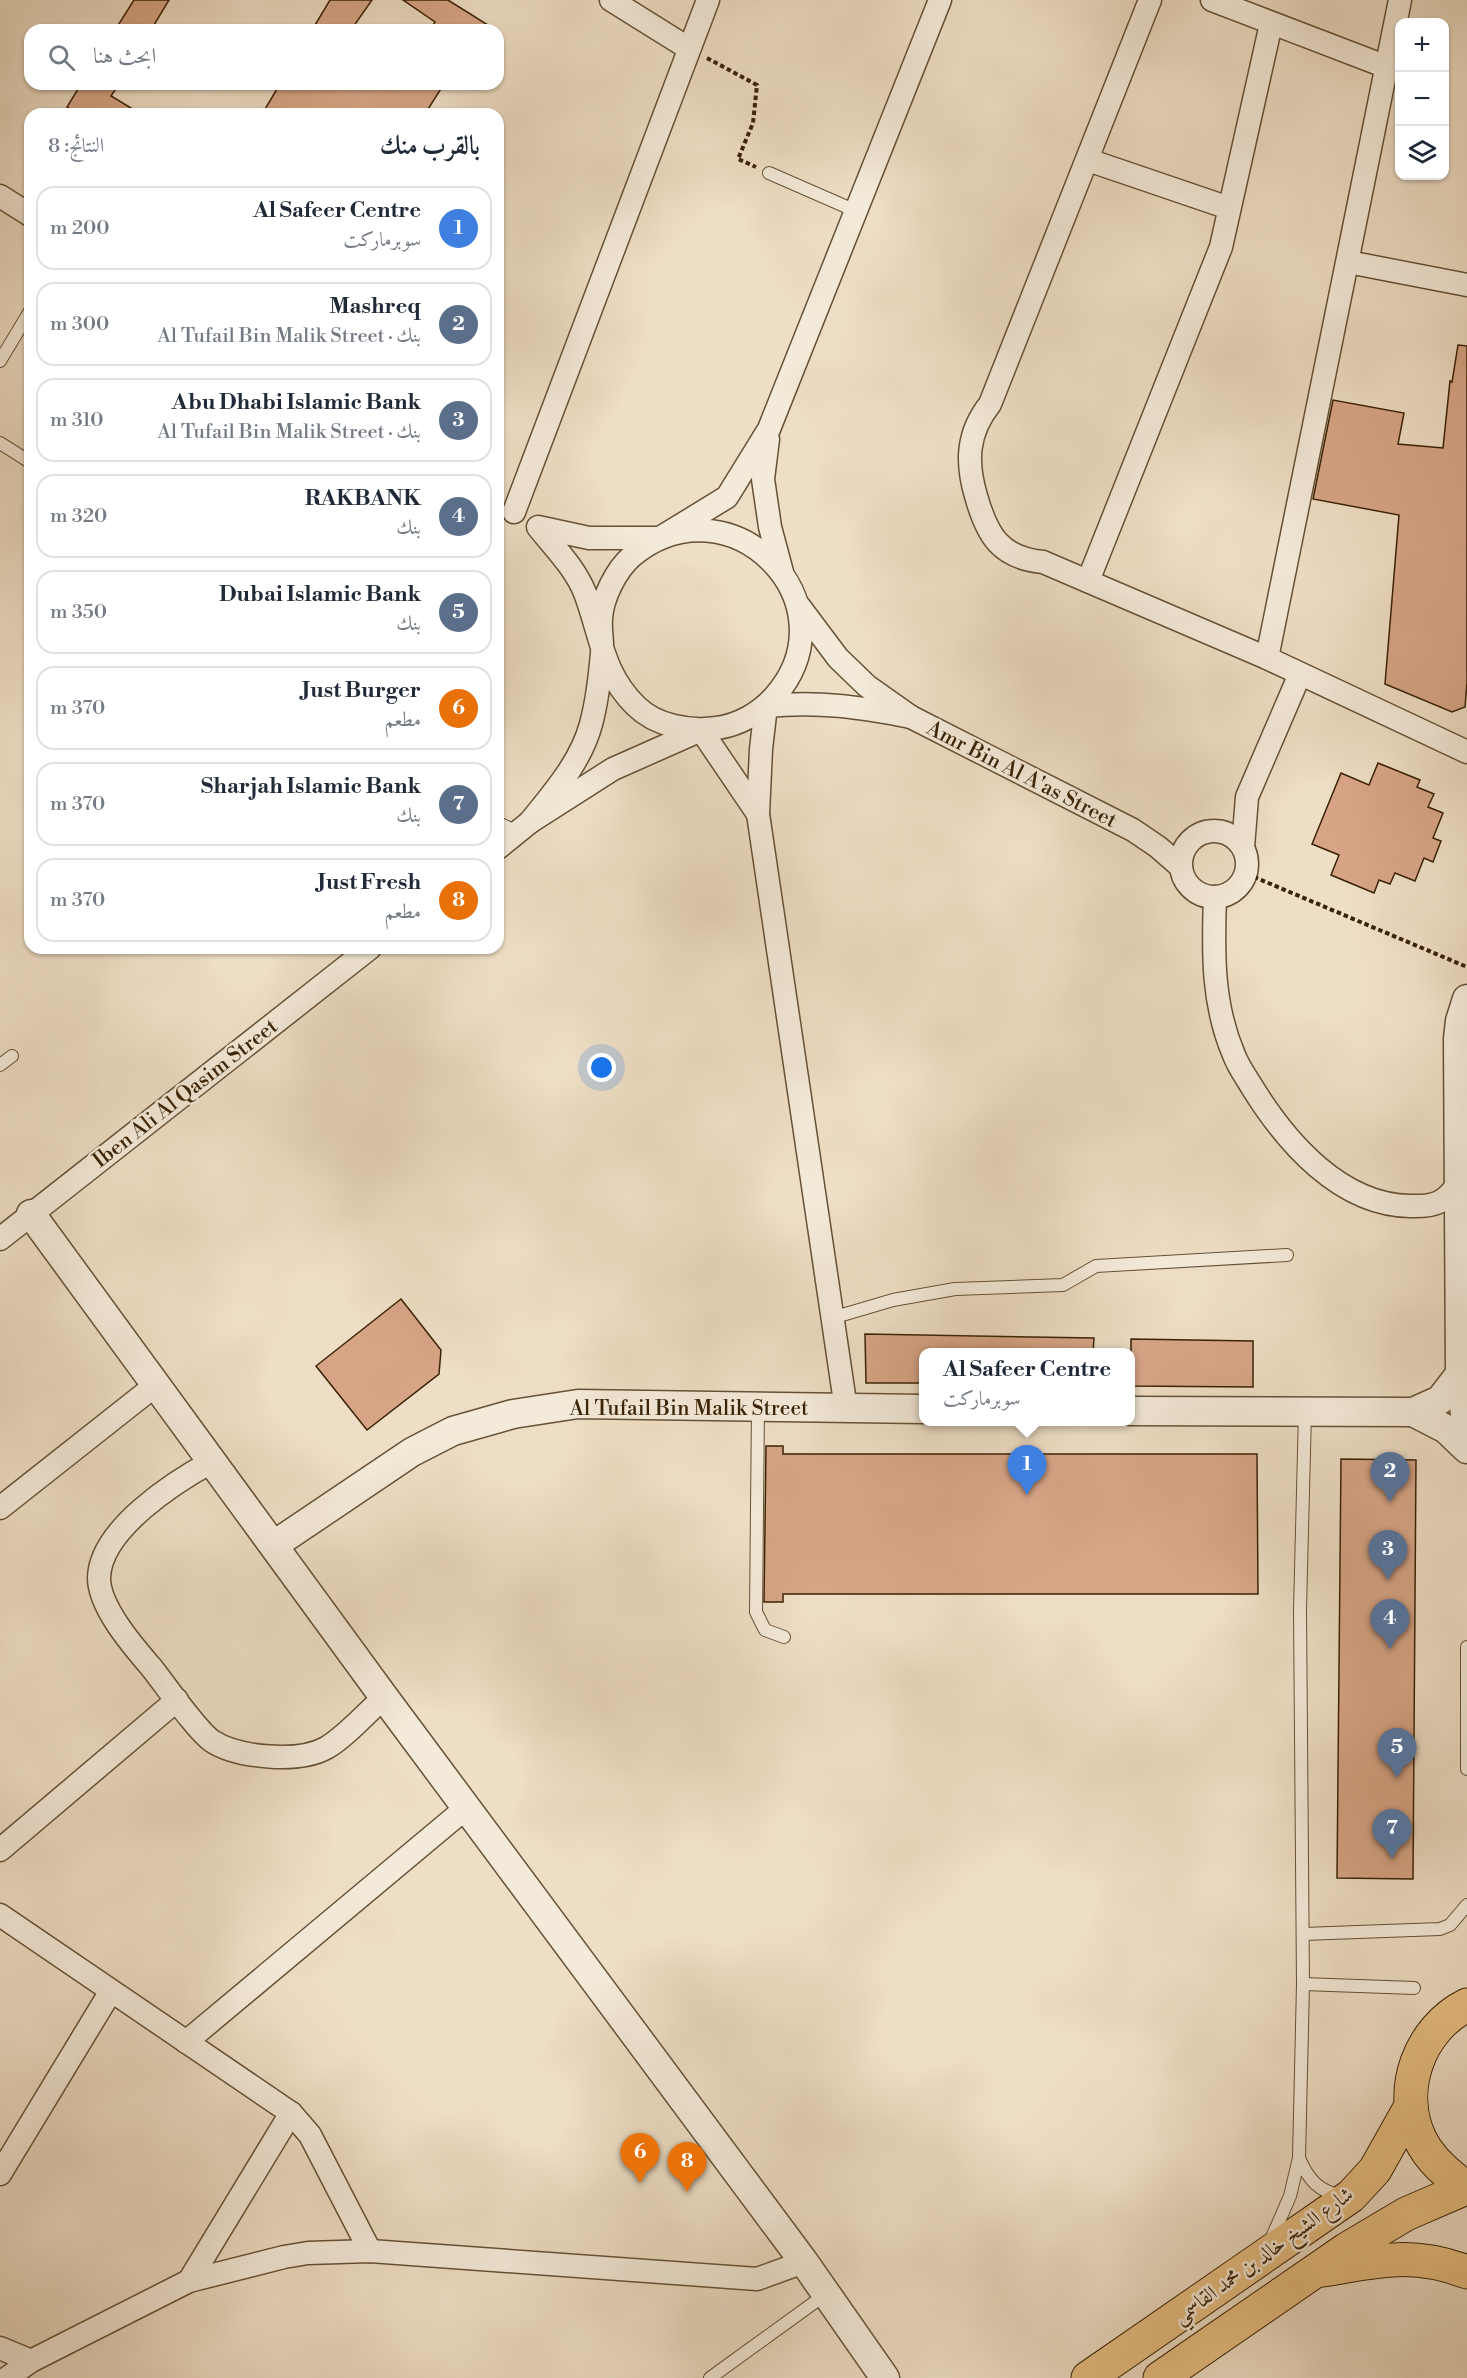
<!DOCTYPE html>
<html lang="ar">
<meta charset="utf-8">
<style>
:root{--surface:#fff;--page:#f6f6f7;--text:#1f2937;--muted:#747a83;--line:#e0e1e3;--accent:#8f2418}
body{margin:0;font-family:"Libre Bodoni",Amiri,serif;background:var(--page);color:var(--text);direction:rtl}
.controls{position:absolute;right:18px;top:18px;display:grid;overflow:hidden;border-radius:12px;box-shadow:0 2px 4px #0004}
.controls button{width:54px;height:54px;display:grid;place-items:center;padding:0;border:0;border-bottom:2px solid var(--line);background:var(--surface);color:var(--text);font:30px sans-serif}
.you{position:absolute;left:602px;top:1068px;width:21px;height:21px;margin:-15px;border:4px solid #fff;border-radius:50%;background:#1a73e8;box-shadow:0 0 0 9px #1a73e833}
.badge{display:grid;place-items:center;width:39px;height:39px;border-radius:50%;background:var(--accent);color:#fff;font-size:20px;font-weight:700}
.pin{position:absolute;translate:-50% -50px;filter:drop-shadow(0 2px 3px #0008)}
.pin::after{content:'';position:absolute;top:32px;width:21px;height:18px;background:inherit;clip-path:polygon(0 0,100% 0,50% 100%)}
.popup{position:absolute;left:919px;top:1348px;width:216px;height:78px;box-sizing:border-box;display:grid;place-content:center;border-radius:12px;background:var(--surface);filter:drop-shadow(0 2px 4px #0005);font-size:20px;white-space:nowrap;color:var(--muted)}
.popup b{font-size:22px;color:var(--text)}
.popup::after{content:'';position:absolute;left:50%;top:100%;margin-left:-12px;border:12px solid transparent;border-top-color:var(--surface)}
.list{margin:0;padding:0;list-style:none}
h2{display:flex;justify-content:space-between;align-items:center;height:78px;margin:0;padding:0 24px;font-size:26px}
h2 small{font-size:20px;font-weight:400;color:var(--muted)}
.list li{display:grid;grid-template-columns:39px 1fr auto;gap:18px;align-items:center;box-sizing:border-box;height:84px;margin:0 12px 12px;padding:0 12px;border:2px solid var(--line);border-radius:18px}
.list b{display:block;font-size:22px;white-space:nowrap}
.list p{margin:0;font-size:20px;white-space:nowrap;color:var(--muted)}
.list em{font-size:20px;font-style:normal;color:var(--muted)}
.icon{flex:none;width:33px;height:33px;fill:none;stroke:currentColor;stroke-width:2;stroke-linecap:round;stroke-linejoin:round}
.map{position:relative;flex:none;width:1467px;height:2378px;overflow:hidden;direction:ltr}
.search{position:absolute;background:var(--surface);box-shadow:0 2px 4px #0004;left:24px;top:24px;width:480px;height:66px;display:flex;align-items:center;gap:15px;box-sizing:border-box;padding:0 21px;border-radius:18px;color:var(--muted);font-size:22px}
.panel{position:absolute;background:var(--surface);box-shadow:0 2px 4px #0004;left:24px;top:108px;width:480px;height:846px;border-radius:18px;direction:rtl}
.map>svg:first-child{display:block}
</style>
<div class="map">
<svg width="1467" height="2378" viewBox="0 0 1467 2378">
<rect width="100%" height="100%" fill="#eedec5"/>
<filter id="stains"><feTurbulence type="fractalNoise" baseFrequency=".00333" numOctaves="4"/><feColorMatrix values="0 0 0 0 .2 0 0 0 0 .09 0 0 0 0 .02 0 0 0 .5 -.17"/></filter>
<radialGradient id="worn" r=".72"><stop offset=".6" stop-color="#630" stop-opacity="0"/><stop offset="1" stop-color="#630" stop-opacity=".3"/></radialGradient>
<g fill="#d7a586" stroke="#392205" stroke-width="1.5">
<path d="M134,0H169L151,30H115Z"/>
<path d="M330,0H372L351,30H312Z"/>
<path d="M403,0H448L496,30H430L435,22Z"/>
<path d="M81,84H119L111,96L141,114H78L67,107Z"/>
<path d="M280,84H444L425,114H262Z"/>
<path d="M1458,345L1467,346V682L1465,707L1452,712L1385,684L1399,515L1313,499L1333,400L1404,413L1398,444L1443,448L1450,381L1452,382Z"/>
<path d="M1378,763L1420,780L1417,787L1434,794L1428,807L1443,813L1433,838L1441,841L1433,862L1424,858L1415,881L1395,873L1390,884L1379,880L1374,893L1331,875L1339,855L1312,844L1341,773L1369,785Z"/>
<path d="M401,1299L441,1350L439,1374L367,1430L316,1366Z"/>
<path d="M865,1334L1094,1338L1093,1353H924V1383H866Z"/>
<path d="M1131,1339L1253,1341V1387L1131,1386Z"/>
<path d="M766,1446H783V1454H1257L1258,1594H783V1602H764Z"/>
<path d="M1341,1459L1416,1460L1413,1879L1337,1878Z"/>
</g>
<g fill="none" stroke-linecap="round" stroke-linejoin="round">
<defs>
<g id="service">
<path d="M769,173L856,211"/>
<path d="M0,361L30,311"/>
<path d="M0,443L30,462"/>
<path d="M498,823L518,832"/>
<path d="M0,1065L12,1056"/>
<path d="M832,1318L893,1300L955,1289L1063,1285L1096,1266L1287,1255"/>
<path d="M758,1407L756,1612L765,1630L784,1637"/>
<path d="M1467,1647V1769"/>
<path d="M1303,1934L1440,1929L1450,1925L1467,1905"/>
<path d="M1303,1984L1414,1988"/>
<path d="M1299,2158C1308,2179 1319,2193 1344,2196"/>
<path d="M1270,2242L1290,2196L1299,2158L1303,1984L1300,1610L1305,1412"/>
<path d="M710,2378L826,2294"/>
</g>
<g id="minor">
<path d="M611,0L688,48"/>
<path d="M1150,0L990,404C967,433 966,462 976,496C987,535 1000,558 1043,562L1267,658L1467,752"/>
<path d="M1212,0L1387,67"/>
<path d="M1088,160L1229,208"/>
<path d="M0,196L30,215"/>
<path d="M1348,262L1467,285"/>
<path d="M768,439L763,479L770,527L782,572"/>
<path d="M514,512L708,0"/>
<path d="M1088,581L1221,247L1271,24"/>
<path d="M799,606L838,658L867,686L911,717L1133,830L1158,847L1181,867"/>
<path d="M1267,658L1400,0"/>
<path d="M530,822C553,793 581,762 591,724C597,702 600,676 602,653C603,642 600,630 601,619C602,598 616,570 632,556C730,475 856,603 775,696C760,713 739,725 717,728C690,732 656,726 636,706C602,673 601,635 585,593C575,568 555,548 538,527L589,538H660L727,497L769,429L940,0"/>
<circle cx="1214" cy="864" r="33"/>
<path d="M1243,847L1247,797L1300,674"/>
<path d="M498,848L530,822L613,769L701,730L758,814"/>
<path d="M1215,897C1213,952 1212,1004 1234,1055C1238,1066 1246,1077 1252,1087C1286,1142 1340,1205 1410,1206C1434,1207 1446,1203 1459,1182"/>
<path d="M0,1239L370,948"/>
<path d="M846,1409L758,814L761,749L766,706C819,701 860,707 911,717"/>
<path d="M213,1461C176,1481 100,1529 99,1578C99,1607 133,1646 151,1667C164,1683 197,1731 212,1741C238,1758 299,1763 326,1748C343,1739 369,1711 384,1697"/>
<path d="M0,1508L157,1384"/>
<path d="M0,1850L177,1700"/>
<path d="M0,1915L291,2113L310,2135L370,2251"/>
<path d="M186,2042L466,1808"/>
<path d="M0,2174L111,1991"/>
<path d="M189,2281L291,2113"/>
<path d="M0,2348L31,2361"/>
<path d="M7,2378L31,2361L189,2281L284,2257L308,2253L370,2251L757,2279L804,2262"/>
</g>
<g id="tertiary">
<path d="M1467,999L1460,1021L1458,1039L1460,1374L1467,1430"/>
<path d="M31,1214L384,1697L804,2262L885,2378"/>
<path d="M1130,1411L1413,1412L1440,1400L1460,1374"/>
<path d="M1413,1412L1446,1429L1467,1449"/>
<path d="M274,1545L412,1452L453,1431L513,1414L578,1404L924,1409"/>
</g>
<g id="trunk">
<path d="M1467,2005C1419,2029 1397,2090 1420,2139C1430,2160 1448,2175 1467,2188"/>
<path d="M1323,2270C1379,2261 1412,2251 1467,2272"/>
<path d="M1088,2378L1351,2196L1375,2170L1411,2106"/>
<path d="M1160,2378L1347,2249L1406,2214L1466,2188"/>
</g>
</defs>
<use href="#service" stroke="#665135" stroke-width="14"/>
<use href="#minor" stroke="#665135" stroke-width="25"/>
<use href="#tertiary" stroke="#665135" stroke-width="31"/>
<use href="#trunk" stroke="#392205" stroke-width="35"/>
<g stroke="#392205" stroke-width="4" stroke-dasharray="4.5 3" stroke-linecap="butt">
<path d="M707,58L757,85L753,123L738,159L756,167"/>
<path d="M1247,874L1467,967"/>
</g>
<use href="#service" stroke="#f4ead9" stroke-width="12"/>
<use href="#minor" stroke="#f4ead9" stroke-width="22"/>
<use href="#tertiary" stroke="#f4ead9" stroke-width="28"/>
<use href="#trunk" stroke="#e7bf82" stroke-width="33"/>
</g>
<g text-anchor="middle" stroke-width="5" stroke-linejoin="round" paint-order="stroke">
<g font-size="21" fill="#392205" stroke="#f4ead9">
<text transform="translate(1022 774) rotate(27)" y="7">Amr Bin Al A'as Street</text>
<text transform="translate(185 1093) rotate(-38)" y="7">Iben Ali Al Qasim Street</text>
<text x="689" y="1415">Al Tufail Bin Malik Street</text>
<text transform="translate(1263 2255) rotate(-36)" y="7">شارع الشيخ خالد بن محمد القاسمي</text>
</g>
</g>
<rect width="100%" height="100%" filter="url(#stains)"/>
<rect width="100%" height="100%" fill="url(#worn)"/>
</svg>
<div class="controls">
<button>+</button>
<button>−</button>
<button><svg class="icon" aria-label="layers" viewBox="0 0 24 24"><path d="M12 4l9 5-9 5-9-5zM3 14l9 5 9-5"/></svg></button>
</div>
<div class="you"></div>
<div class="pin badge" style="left:1027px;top:1495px;background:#3f7fe0">1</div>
<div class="popup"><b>Al Safeer Centre</b>سوبرماركت</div>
<div class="pin badge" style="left:1390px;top:1502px;background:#5c6f8a">2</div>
<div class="pin badge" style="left:1388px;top:1580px;background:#5c6f8a">3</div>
<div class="pin badge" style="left:1390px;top:1649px;background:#5c6f8a">4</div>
<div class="pin badge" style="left:1397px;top:1778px;background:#5c6f8a">5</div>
<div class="pin badge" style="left:640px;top:2183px;background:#e8710a">6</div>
<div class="pin badge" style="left:1392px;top:1859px;background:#5c6f8a">7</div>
<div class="pin badge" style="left:687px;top:2192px;background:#e8710a">8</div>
<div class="search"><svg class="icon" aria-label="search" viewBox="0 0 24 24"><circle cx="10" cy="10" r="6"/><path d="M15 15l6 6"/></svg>ابحث هنا</div>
<section class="panel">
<h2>بالقرب منك<small>النتائج: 8</small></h2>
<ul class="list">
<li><span class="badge" style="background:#3f7fe0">1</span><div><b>Al Safeer Centre</b><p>سوبرماركت</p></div><em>200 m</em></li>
<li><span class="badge" style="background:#5c6f8a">2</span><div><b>Mashreq</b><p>بنك · Al Tufail Bin Malik Street</p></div><em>300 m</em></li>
<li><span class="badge" style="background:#5c6f8a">3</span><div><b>Abu Dhabi Islamic Bank</b><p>بنك · Al Tufail Bin Malik Street</p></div><em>310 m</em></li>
<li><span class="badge" style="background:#5c6f8a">4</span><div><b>RAKBANK</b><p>بنك</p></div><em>320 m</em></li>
<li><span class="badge" style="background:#5c6f8a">5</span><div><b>Dubai Islamic Bank</b><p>بنك</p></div><em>350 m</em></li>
<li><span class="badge" style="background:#e8710a">6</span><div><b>Just Burger</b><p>مطعم</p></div><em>370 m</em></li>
<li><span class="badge" style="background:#5c6f8a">7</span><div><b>Sharjah Islamic Bank</b><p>بنك</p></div><em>370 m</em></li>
<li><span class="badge" style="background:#e8710a">8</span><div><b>Just Fresh</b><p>مطعم</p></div><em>370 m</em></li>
</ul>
</section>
</div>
